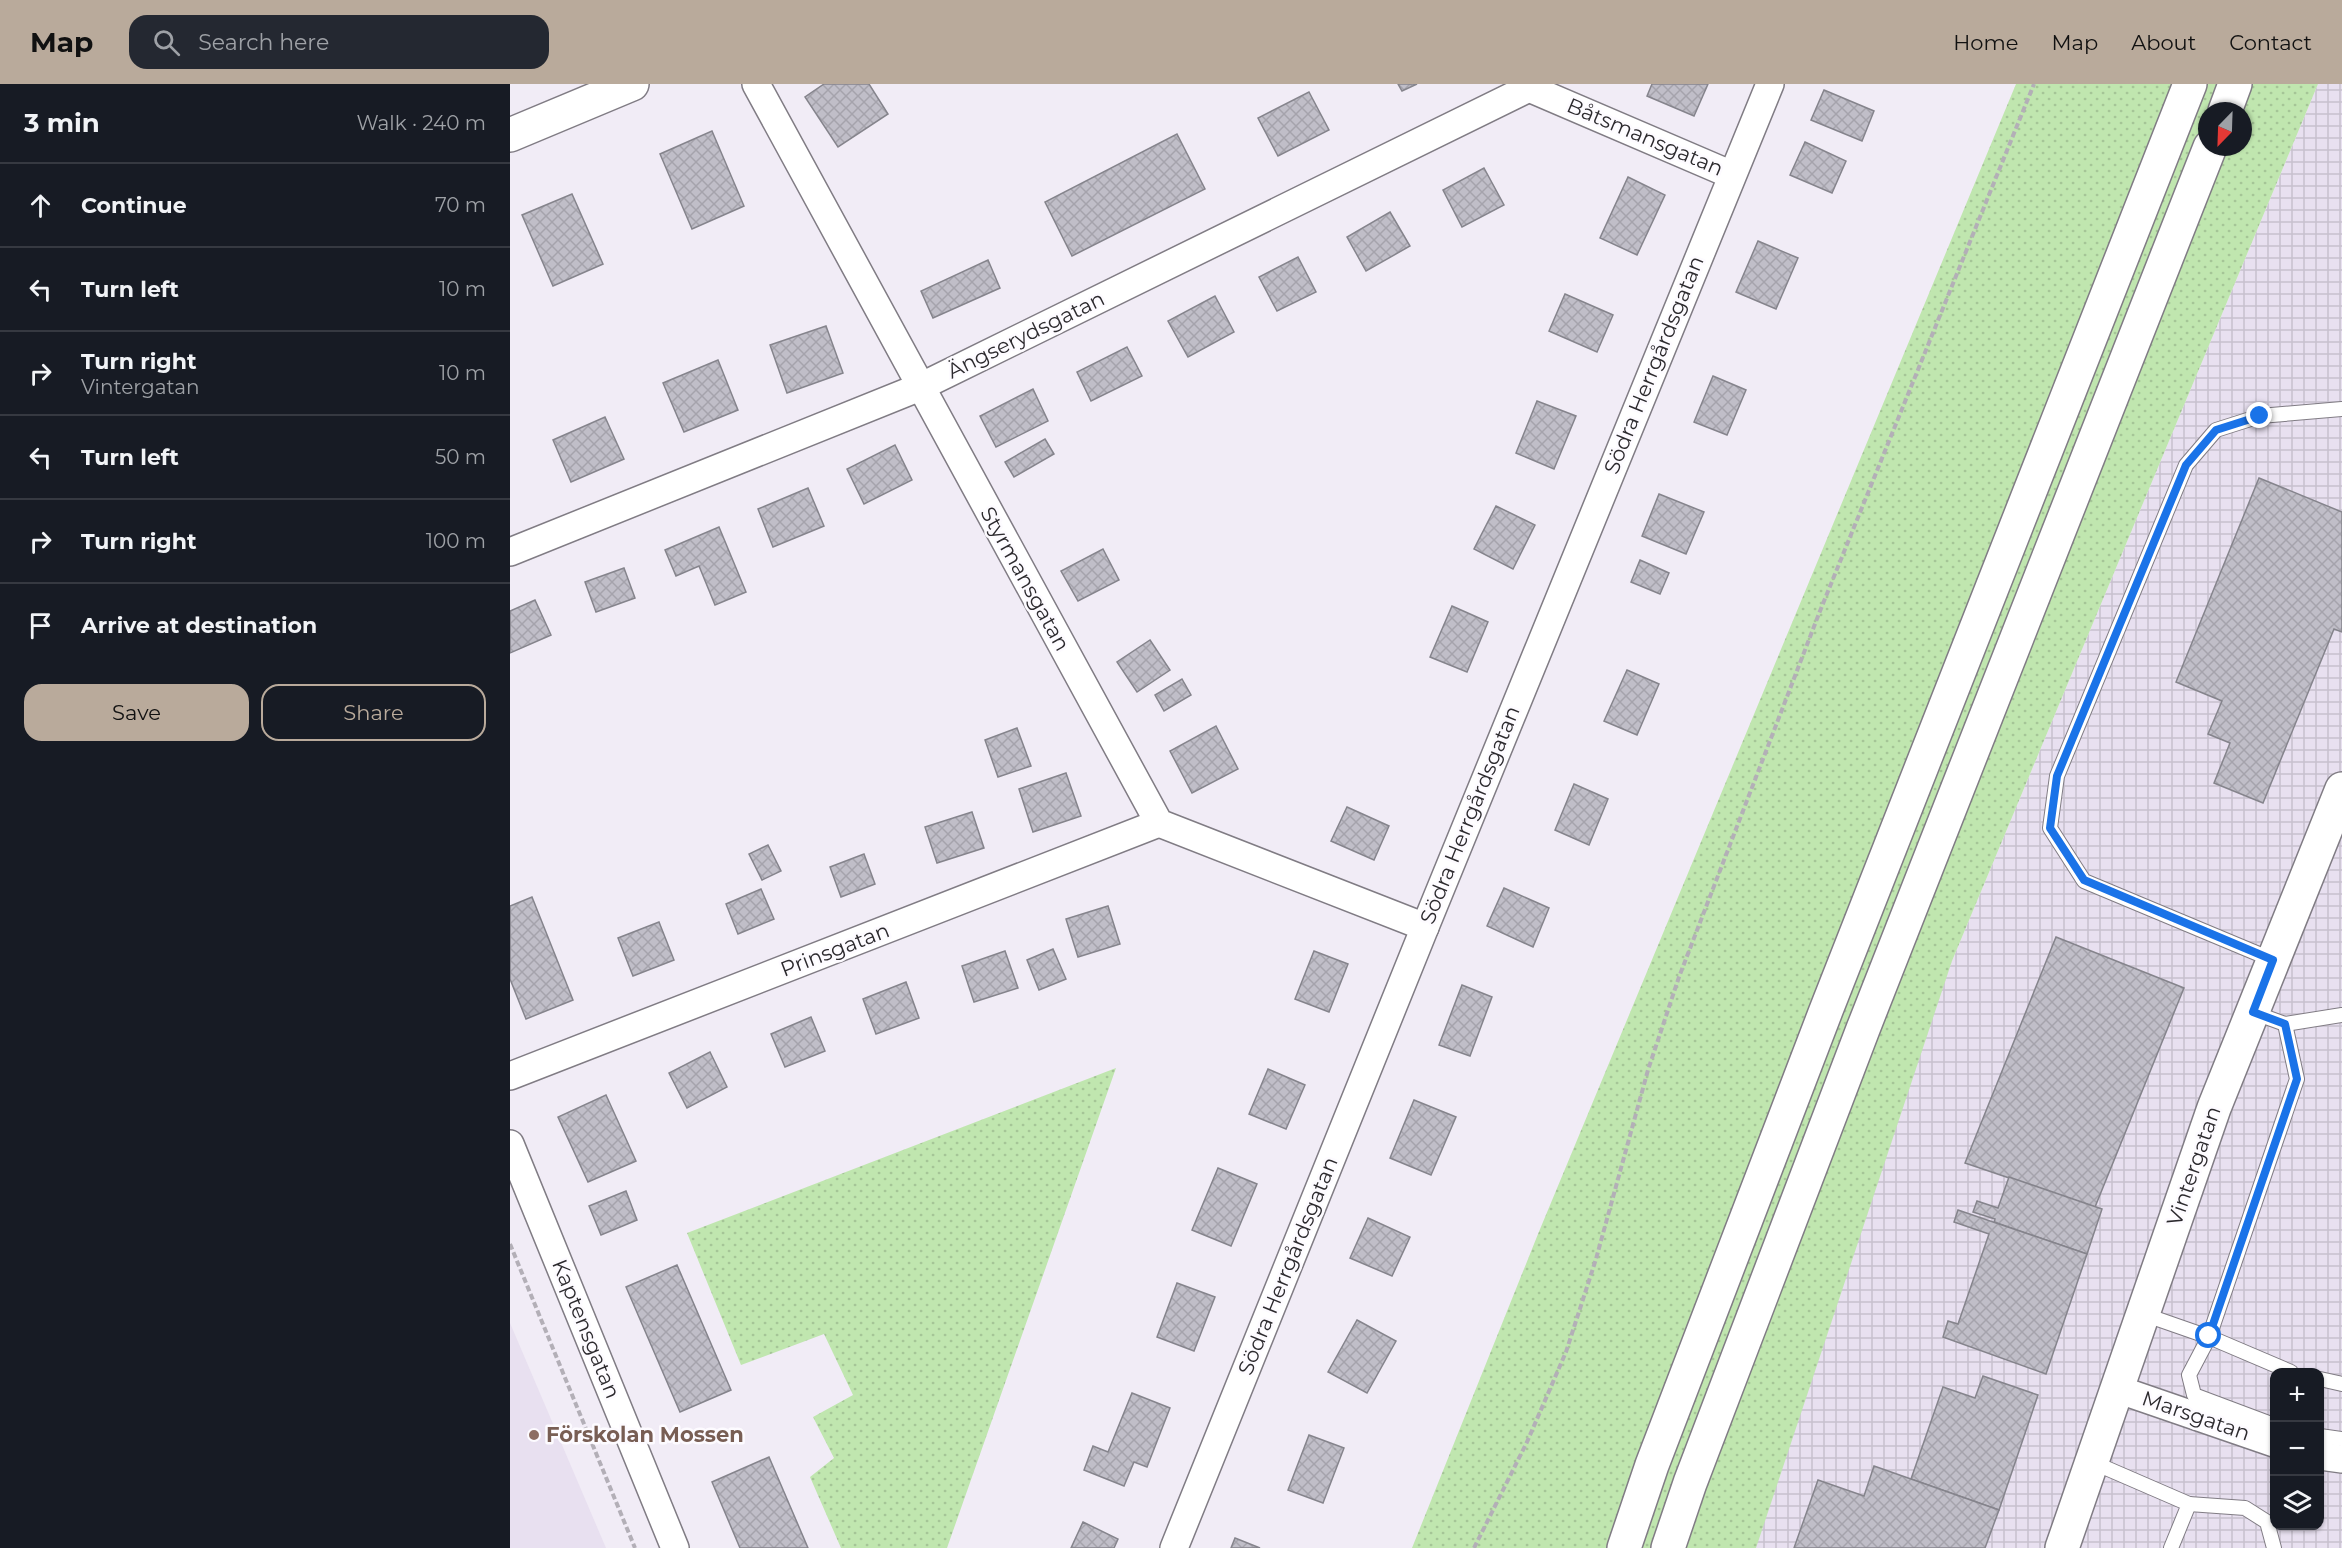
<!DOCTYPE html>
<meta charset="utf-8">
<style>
:root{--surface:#171b24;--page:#242831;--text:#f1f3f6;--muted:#9ea1a6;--line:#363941;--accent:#b9aa9b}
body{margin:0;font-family:Montserrat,sans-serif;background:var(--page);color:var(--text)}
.controls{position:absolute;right:18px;bottom:18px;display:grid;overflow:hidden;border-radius:12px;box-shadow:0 2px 4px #0004}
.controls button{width:54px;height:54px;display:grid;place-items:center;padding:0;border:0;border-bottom:2px solid var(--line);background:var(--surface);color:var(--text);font:30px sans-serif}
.compass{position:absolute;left:1688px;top:18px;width:54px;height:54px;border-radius:50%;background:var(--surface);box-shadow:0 2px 4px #0004;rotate:203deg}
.stop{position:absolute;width:18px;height:18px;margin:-14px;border:4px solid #1a73e8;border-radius:50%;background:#fff}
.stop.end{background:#1a73e8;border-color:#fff;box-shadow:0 2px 6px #0008}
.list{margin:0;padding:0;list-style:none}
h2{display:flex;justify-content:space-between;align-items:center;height:78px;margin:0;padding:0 24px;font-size:26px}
h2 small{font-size:20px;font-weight:400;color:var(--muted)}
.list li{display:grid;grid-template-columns:39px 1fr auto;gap:18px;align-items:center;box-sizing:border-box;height:84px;padding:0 24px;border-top:2px solid var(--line)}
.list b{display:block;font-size:22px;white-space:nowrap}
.list p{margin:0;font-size:20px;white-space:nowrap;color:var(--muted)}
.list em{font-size:20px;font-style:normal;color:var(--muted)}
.actions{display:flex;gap:12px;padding:18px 24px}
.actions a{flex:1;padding:14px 0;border:2px solid var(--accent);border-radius:18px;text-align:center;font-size:21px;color:var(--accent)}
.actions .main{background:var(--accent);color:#111}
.icon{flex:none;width:33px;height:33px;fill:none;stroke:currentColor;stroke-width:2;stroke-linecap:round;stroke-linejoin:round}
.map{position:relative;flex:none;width:1832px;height:1464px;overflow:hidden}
header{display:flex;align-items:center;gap:36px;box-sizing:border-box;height:84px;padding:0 30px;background:var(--accent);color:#111}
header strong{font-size:28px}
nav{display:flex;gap:33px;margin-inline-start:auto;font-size:21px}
.search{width:420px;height:54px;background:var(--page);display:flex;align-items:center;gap:15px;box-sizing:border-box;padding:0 21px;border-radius:18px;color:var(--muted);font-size:22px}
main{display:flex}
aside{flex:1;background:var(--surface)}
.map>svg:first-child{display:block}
</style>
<header>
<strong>Map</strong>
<div class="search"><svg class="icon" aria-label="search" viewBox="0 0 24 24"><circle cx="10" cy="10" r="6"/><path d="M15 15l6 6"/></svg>Search here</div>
<nav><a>Home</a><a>Map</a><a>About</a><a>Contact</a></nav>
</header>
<main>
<aside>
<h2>3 min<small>Walk · 240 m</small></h2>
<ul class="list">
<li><svg class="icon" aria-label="ahead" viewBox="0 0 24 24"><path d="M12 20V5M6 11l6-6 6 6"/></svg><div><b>Continue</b></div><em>70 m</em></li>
<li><svg class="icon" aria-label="left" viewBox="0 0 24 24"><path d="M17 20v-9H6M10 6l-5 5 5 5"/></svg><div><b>Turn left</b></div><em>10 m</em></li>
<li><svg class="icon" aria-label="right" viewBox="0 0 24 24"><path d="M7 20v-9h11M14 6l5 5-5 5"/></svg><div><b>Turn right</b><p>Vintergatan</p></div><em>10 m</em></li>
<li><svg class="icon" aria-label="left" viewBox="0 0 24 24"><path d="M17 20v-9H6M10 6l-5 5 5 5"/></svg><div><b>Turn left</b></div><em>50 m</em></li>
<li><svg class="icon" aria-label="right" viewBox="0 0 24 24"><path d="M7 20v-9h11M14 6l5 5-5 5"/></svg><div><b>Turn right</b></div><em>100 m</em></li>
<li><svg class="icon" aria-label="arrive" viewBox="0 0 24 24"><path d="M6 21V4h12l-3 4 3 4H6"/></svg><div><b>Arrive at destination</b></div></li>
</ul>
<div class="actions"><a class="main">Save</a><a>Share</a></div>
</aside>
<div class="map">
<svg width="1832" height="1464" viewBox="0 0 1832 1464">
<defs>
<pattern id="industrial-grid" width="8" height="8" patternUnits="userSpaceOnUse" patternTransform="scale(1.5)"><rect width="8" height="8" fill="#e8e0f0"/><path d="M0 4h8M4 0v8" fill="none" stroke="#c7c0ce"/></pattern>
<pattern id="grass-dots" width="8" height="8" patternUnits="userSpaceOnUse" patternTransform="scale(1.5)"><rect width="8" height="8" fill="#c0e6af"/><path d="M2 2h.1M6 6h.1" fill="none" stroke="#a5c597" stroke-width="1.8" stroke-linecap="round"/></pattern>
<pattern id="building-cross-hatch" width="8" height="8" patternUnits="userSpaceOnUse" patternTransform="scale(1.5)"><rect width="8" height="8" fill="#c0bec8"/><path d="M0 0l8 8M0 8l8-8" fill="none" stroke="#a5a3ac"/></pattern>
</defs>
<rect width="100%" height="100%" fill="#f1ecf6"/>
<path fill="#e8e0f0" d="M0,1239L96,1464H0Z"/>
<path fill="url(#industrial-grid)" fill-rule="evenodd" d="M1808,0H1832V1464H1227L1442,877ZM1764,1288H1810V1442H1764Z"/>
<g fill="url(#grass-dots)" fill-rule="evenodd">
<path d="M1506,0H1808L1442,877L1246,1464H902L1028,1150ZM1697,27H1733V63H1697Z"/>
<path d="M606,984L437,1464H331L300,1393L324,1374L303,1333L343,1311L314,1250L231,1281L177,1149Z"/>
</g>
<g fill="url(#building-cross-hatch)" stroke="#85848c" stroke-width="1.5">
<path d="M314,0H359L378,30L328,63L295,13Z"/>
<path d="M888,0H907L892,7Z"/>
<path d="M1142,0H1198L1184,32L1137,12Z"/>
<path d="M1314,6L1364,27L1352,57L1301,36Z"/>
<path d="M799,8L819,46L768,72L748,34Z"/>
<path d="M202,47L234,122L182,145L150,70Z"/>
<path d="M667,50L695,105L562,172L535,118Z"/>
<path d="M1295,58L1336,77L1322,109L1280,91Z"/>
<path d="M974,84L994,121L952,143L933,106Z"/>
<path d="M1118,93L1155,111L1127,171L1090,154Z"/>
<path d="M62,110L93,180L43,202L12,131Z"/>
<path d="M880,128L900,162L856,187L837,153Z"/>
<path d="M1248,157L1288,174L1266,225L1226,208Z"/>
<path d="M788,173L806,208L767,227L749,193Z"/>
<path d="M478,176L490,204L423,234L411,207Z"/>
<path d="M1055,210L1103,231L1087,268L1039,247Z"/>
<path d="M705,212L724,248L678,273L658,237Z"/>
<path d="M316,242L333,289L277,309L260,261Z"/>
<path d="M617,263L632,292L581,317L567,288Z"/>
<path d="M208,276L228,326L174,348L153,299Z"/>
<path d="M1203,292L1236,306L1217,351L1184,338Z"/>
<path d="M523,305L538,337L486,363L470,332Z"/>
<path d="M1027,317L1066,332L1044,385L1006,369Z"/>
<path d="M95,333L114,375L61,398L43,356Z"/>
<path d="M535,355L544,370L504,393L495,378Z"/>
<path d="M385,361L402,396L354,420L337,385Z"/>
<path d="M1749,394L1832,428V548L1824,545L1753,719L1704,699L1720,659L1698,650L1712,617L1666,598Z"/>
<path d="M298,404L314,442L263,463L248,425Z"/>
<path d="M1149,410L1194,428L1176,470L1132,452Z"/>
<path d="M986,422L1025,441L1003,485L964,465Z"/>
<path d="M209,443L236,508L205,521L189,482L166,492L155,466Z"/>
<path d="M593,465L609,496L568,517L551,487Z"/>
<path d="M1130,476L1159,489L1150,510L1121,498Z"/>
<path d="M114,484L125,514L86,528L75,498Z"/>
<path d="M25,516L41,551L0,569V527Z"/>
<path d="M942,522L978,538L957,588L920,573Z"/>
<path d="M640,556L660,586L627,608L607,578Z"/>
<path d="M1117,586L1149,600L1127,651L1094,637Z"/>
<path d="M672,595L681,611L654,627L645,611Z"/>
<path d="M706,642L728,685L682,709L660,667Z"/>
<path d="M507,644L521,682L488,693L475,656Z"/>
<path d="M556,689L571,732L523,748L509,705Z"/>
<path d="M1064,700L1098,715L1079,761L1045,746Z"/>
<path d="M837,723L879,742L864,776L821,757Z"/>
<path d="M462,728L474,764L427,779L415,743Z"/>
<path d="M258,761L271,787L252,796L239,770Z"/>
<path d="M354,770L365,800L331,813L320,783Z"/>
<path d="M994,804L1039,824L1023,863L977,842Z"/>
<path d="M251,805L264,835L228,850L216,820Z"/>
<path d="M22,813L63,916L16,935L0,895V822Z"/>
<path d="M598,822L610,860L568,873L556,835Z"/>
<path d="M149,838L164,876L123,892L108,854Z"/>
<path d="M1546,853L1674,904L1585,1123L1455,1079Z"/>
<path d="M543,865L556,895L529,906L517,876Z"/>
<path d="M495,867L508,904L464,918L452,882Z"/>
<path d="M804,867L838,880L819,928L785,915Z"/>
<path d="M396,898L409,934L366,950L353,915Z"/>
<path d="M952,901L982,913L960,972L929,961Z"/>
<path d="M301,933L315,967L275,983L261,950Z"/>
<path d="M200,968L217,1003L177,1024L159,989Z"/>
<path d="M758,985L795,1001L776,1045L739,1030Z"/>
<path d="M96,1011L126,1077L78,1098L48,1033Z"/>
<path d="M904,1016L946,1033L921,1091L880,1074Z"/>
<path d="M708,1084L747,1100L721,1162L682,1146Z"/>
<path d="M1499,1093L1592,1125L1577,1170L1484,1138L1485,1135L1463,1128L1467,1117L1488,1124Z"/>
<path d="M116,1107L127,1136L91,1151L79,1122Z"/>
<path d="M1448,1126L1577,1170L1536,1290L1433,1253L1438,1237L1448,1240L1479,1150L1444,1138Z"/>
<path d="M858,1134L900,1153L882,1192L840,1174Z"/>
<path d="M167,1181L221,1306L170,1328L116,1203Z"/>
<path d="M667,1199L705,1213L684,1267L647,1253Z"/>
<path d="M847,1236L886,1257L857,1309L818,1288Z"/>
<path d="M1473,1292L1528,1311L1489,1426L1401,1395L1433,1303L1465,1314Z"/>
<path d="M622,1309L660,1324L637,1383L624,1378L614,1402L574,1386L583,1362L598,1368Z"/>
<path d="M799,1351L834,1364L813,1419L778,1406Z"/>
<path d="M259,1373L298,1464H230L202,1398Z"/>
<path d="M1364,1382L1489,1426L1475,1464H1284L1308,1396L1354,1412Z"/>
<path d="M573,1438L608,1455L604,1464H561Z"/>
<path d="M725,1454L750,1464H721Z"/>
</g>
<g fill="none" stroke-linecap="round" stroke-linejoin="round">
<defs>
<g id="service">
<path d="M1763,876L1574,797L1540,744L1547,692L1676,381L1706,346L1750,332L1832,325"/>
<path d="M1775,940L1832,931"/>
<path d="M1633,1230L1699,1253L1787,995L1775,940L1742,928"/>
<path d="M1810,1295L1832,1300"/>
<path d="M1764,1341L1684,1311L1679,1291L1699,1253L1781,1288"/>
<path d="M1810,1352L1832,1355"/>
<path d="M1582,1378L1679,1420L1661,1464"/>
<path d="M1679,1420L1735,1424L1757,1438L1764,1464"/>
</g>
<g id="minor">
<path d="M246,0L649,739L915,843"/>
<path d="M1016,0L1019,4L1222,91"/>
<path d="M0,468L410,303L1019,4"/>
<path d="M0,992L649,739"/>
<path d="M0,1060L165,1464"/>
<path d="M1607,1305L1764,1359"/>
<path d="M1810,1372L1832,1375"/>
<path d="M664,1464L915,843L1260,0"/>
</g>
<g id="tertiary">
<path d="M0,51L122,0"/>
<path d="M1552,1464L1704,1024L1832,705"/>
</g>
<g id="trunk">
<path d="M1715,27L1725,0"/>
<path d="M1114,1464L1142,1381L1315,929L1680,0"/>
<path d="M1158,1464L1180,1399L1353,945L1700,63"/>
</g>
</defs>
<use href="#service" stroke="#807c84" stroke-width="16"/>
<use href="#minor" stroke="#807c84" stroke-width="30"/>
<use href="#tertiary" stroke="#807c84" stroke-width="36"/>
<use href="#trunk" stroke="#807c84" stroke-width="36"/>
<g stroke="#b3afb7" stroke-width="4" stroke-dasharray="6 3" stroke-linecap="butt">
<path d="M0,1160L125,1464"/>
<path d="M964,1464L1017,1358L1056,1268L1086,1175L1138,986L1169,893L1310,527L1524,0"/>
</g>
<use href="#service" stroke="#fff" stroke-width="14"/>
<use href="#minor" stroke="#fff" stroke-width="27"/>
<use href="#tertiary" stroke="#fff" stroke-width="33"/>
<use href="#trunk" stroke="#fff" stroke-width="33"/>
</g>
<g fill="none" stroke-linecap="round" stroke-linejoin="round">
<path stroke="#1a73e8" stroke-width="8" d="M1699,1252L1787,995L1775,940L1743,928L1763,876L1574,796L1540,744L1547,692L1676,381L1706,346L1750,332"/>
</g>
<circle fill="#8d6e63" stroke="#fdfbff" stroke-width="2" cx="24" cy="1351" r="6"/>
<g text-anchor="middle" stroke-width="5" stroke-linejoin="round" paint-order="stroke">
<g font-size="21" fill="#2c2a2e" stroke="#fdfbff">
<text transform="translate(1135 53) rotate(23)" y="7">Båtsmansgatan</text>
<text transform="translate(516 251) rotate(-26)" y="7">Ängserydsgatan</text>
<text transform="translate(1144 281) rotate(-68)" y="7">Södra Herrgårdsgatan</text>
<text transform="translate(515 495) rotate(61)" y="7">Styrmansgatan</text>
<text transform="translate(960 731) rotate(-68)" y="7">Södra Herrgårdsgatan</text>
<text transform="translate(325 866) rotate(-21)" y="7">Prinsgatan</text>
<text transform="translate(1684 1082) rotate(-71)" y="7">Vintergatan</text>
<text transform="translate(778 1182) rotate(-68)" y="7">Södra Herrgårdsgatan</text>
<text transform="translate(76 1245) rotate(68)" y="7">Kaptensgatan</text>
<text transform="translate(1686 1332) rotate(19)" y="7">Marsgatan</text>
</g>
<g font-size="21" font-weight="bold" fill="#785e54" stroke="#fdfbff" text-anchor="start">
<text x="36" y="1358">Förskolan Mossen</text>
</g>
</g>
</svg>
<div class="controls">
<button>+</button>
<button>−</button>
<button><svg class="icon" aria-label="layers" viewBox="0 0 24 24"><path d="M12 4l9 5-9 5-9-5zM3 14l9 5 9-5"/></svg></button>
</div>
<svg class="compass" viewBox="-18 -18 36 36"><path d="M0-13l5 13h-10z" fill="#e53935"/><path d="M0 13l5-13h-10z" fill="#9ea1a6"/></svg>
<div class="stop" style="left:1699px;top:1252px"></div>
<div class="stop end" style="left:1750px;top:332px"></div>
</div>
</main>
